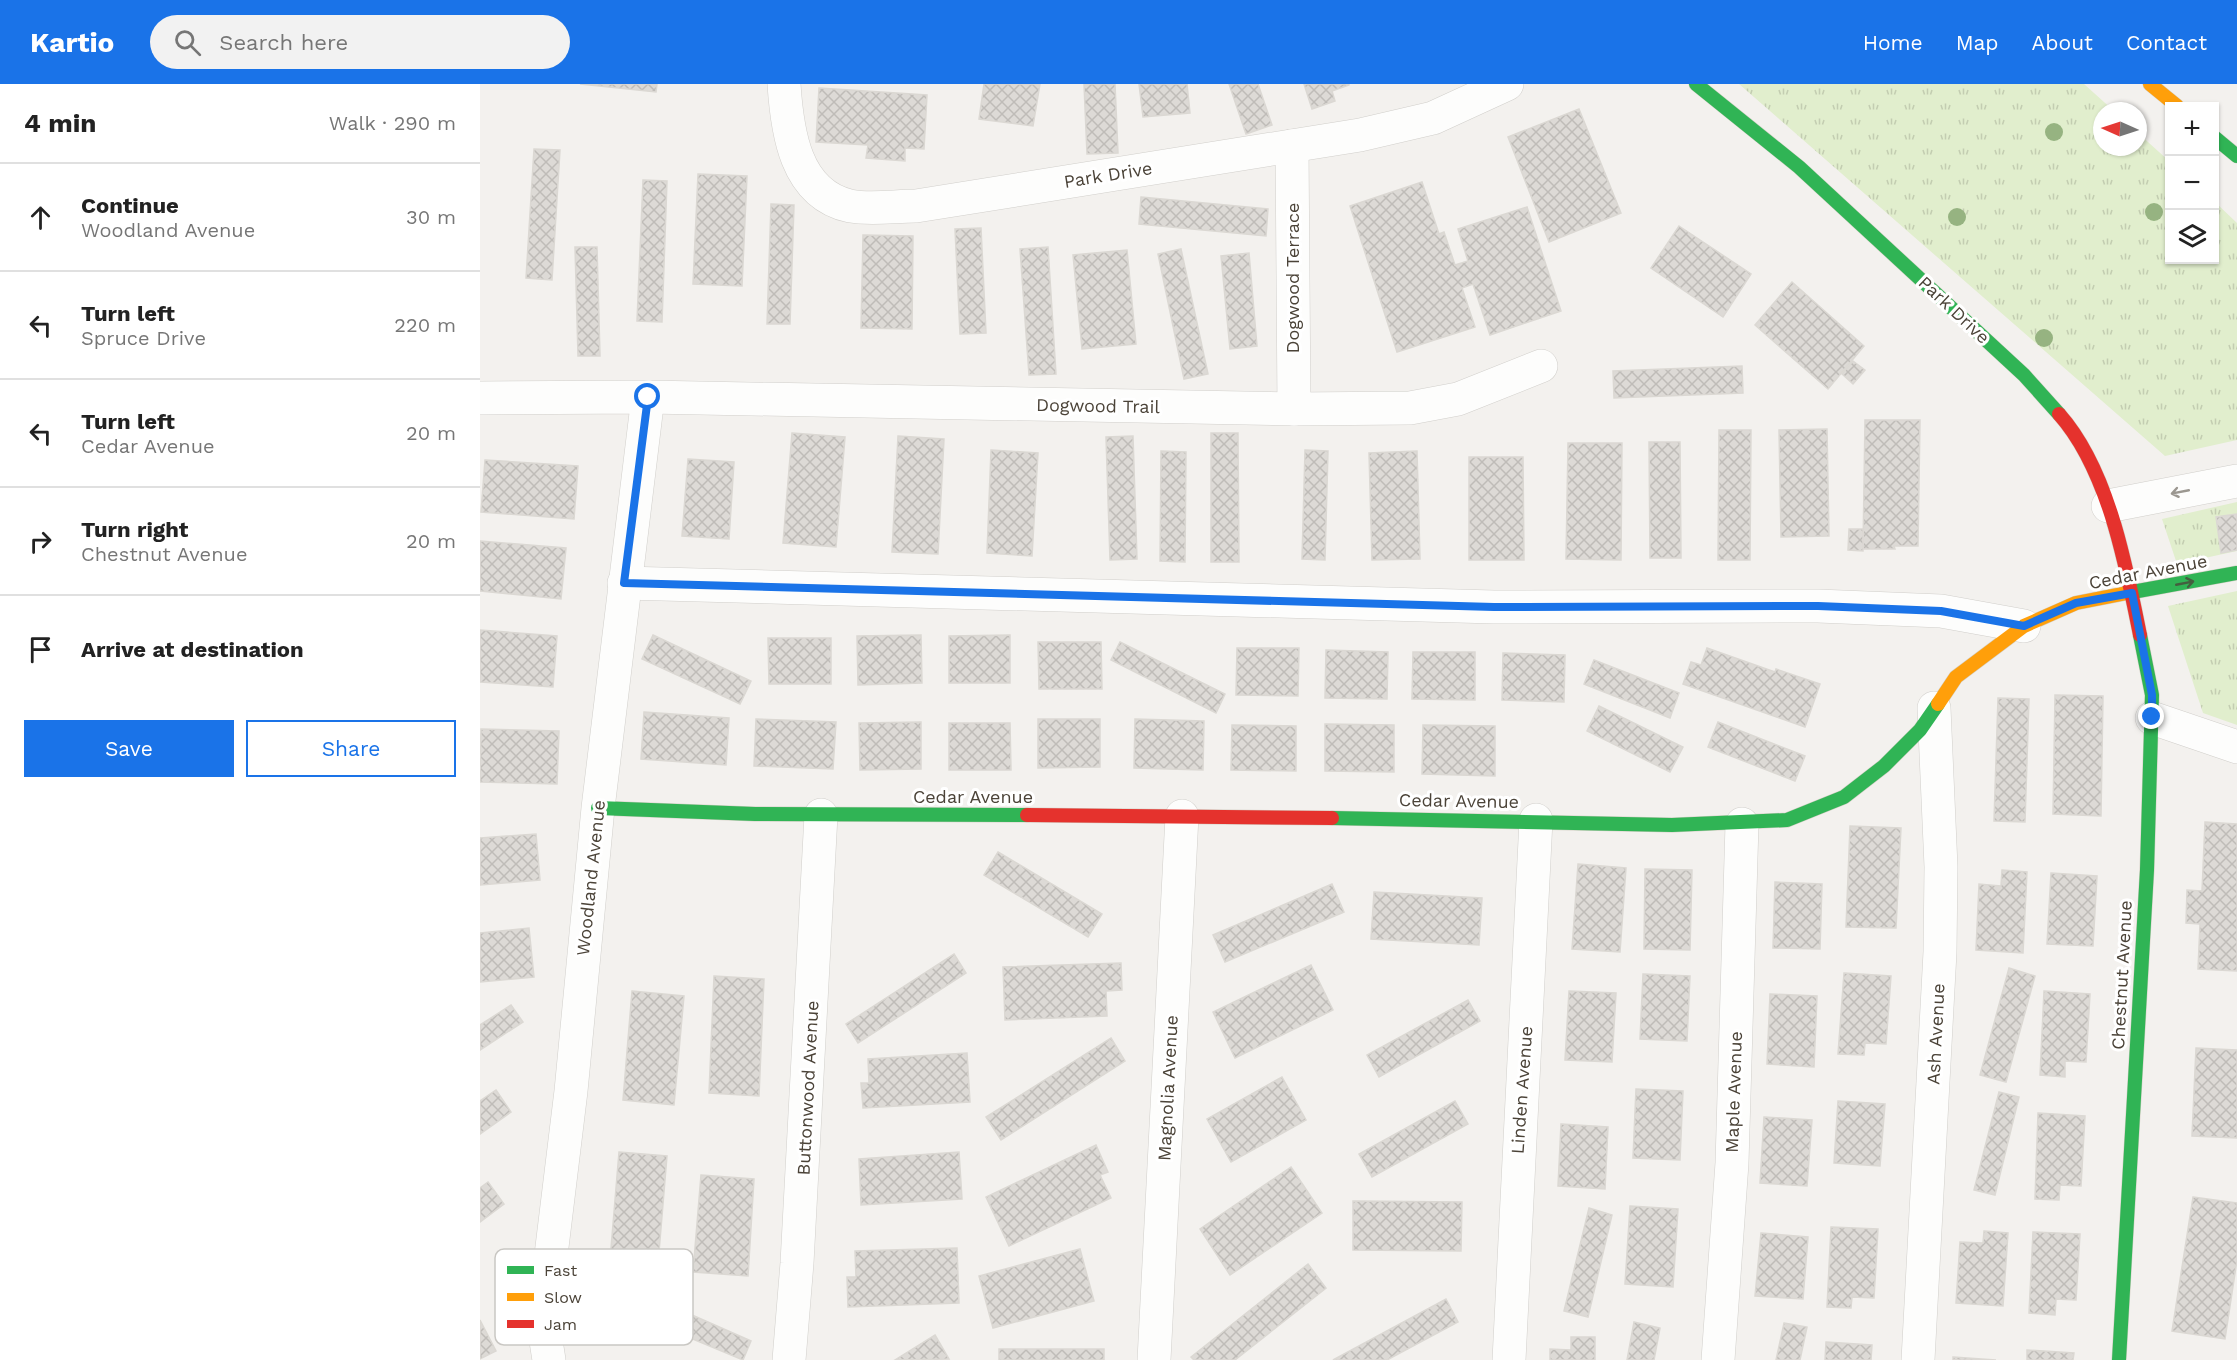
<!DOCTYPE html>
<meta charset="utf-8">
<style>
:root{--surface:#fff;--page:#f2f2f2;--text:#222;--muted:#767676;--line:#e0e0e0;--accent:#1a73e8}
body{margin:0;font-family:"Work Sans",sans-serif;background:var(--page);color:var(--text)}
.controls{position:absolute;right:18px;top:18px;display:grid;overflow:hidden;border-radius:0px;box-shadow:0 2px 4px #0004}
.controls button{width:54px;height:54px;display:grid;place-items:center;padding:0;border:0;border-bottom:2px solid var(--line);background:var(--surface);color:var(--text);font:30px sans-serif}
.compass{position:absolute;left:1613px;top:18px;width:54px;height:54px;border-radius:50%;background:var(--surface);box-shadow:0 2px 4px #0004;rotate:273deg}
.stop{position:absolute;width:18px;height:18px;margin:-14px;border:4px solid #1a73e8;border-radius:50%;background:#fff}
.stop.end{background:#1a73e8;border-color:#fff;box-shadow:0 2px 6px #0008}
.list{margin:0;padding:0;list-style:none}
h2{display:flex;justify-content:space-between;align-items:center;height:78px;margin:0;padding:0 24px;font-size:26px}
h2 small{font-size:20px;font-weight:400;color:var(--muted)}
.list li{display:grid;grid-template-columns:39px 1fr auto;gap:18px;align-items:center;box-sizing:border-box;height:108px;padding:0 24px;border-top:2px solid var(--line)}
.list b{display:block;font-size:22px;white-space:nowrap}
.list p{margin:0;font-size:20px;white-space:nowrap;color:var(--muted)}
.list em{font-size:20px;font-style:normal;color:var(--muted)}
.actions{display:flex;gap:12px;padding:18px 24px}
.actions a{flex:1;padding:14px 0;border:2px solid var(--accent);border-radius:0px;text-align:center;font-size:21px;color:var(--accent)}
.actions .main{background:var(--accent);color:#fff}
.icon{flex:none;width:33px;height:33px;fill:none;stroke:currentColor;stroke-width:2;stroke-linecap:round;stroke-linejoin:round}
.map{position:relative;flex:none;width:1757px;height:1276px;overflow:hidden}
header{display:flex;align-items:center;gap:36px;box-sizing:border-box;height:84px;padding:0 30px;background:var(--accent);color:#fff}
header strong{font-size:28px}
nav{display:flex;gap:33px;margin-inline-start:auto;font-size:21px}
.search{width:420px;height:54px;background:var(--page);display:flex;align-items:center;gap:15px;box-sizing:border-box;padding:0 21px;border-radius:33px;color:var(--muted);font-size:22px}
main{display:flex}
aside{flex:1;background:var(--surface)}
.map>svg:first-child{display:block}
</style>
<header>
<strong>Kartio</strong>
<div class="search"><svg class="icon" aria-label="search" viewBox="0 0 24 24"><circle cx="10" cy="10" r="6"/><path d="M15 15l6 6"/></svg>Search here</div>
<nav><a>Home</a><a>Map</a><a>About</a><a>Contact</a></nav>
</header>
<main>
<aside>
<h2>4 min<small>Walk · 290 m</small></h2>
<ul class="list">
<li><svg class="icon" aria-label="ahead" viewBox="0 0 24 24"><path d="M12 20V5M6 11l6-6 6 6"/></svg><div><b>Continue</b><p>Woodland Avenue</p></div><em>30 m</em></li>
<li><svg class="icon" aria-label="left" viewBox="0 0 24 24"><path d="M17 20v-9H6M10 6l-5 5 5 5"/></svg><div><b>Turn left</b><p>Spruce Drive</p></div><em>220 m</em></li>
<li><svg class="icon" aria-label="left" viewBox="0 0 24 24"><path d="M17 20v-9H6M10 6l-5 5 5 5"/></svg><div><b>Turn left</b><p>Cedar Avenue</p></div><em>20 m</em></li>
<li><svg class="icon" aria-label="right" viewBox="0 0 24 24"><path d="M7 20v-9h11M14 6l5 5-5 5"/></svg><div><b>Turn right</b><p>Chestnut Avenue</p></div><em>20 m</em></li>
<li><svg class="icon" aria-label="arrive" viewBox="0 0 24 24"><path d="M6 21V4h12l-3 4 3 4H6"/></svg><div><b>Arrive at destination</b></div></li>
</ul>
<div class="actions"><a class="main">Save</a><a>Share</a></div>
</aside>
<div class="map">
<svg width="1757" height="1276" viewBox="0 0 1757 1276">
<defs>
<pattern id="grass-tufts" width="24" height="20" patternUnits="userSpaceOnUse" patternTransform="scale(1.5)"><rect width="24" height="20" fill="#e1eecd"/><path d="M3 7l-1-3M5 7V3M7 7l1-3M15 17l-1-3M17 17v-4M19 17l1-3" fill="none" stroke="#c3cdb1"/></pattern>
<pattern id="building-cross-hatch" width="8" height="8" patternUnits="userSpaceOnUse" patternTransform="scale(1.5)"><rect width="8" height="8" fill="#dddad6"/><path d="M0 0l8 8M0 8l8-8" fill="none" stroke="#bfbcb8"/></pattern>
</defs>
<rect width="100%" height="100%" fill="#f3f1ee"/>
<g fill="url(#grass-tufts)">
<path d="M1259,0H1604L1634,27H1622V63H1658V49L1689,77L1690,176H1734L1735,118L1757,139V356L1685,372Z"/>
<path d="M1757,418V467L1697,480L1682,435Z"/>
<path d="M1757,507V641L1723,629L1688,522Z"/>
</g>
<g fill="url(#building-cross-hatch)" stroke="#dbd8d3" stroke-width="1.5">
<path d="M100,0H177L176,8Z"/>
<path d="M504,0H560L553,42L499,35Z"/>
<path d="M604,0H635L638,69L607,70Z"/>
<path d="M659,0H707L710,29L663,33Z"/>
<path d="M749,0H778L792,41L766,50Z"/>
<path d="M824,0H869V1L852,7L855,17L832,25Z"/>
<path d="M339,4L447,11L444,65L425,64V77L386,74L388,61L336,58Z"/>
<path d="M1099,25L1141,129L1069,158L1028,53Z"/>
<path d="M54,65L80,66L72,196L46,194Z"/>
<path d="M218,90L267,92L262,202L213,200Z"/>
<path d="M163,96L187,97L182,238L157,237Z"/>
<path d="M942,98L959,150L964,148L975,181L988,177L978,145L1047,123L1081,227L1010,251L993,200L982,204L995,243L917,268L870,122Z"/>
<path d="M661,113L788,125L786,152L659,140Z"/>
<path d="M291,120L314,121L310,240H287Z"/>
<path d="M1199,142L1271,190L1243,233L1171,184Z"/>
<path d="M501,144L506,249L480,250L475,145Z"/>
<path d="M383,151L433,152L432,245L381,244Z"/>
<path d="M95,163H117L120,272H98Z"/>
<path d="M568,163L576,290L549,291L540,165Z"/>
<path d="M701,165L728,290L704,295L678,170Z"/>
<path d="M647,166L656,260L602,265L593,171Z"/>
<path d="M769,169L777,262L750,265L741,172Z"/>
<path d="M1312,198L1384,262L1348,305L1275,241Z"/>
<path d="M1373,277L1385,286L1373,300L1362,290Z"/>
<path d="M1262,282L1263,309L1134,314L1133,287Z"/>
<path d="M1385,336H1440L1438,462H1414L1415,465H1383Z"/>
<path d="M1347,345L1349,452L1301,453L1299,346Z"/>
<path d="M1239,346H1271L1270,476H1238Z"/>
<path d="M312,349L365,353L356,463L303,459Z"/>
<path d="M731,349H758L759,478H731Z"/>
<path d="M418,352L464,355L458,470L412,468Z"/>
<path d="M653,352L657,475L630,476L626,353Z"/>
<path d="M1169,358H1200L1201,474H1170Z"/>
<path d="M1088,359H1142L1141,476L1086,475Z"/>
<path d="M511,366L558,369L552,472L507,469Z"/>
<path d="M825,366L848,367L845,476L822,475Z"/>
<path d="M681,367L706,368L705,478L680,477Z"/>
<path d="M937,367L940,475L892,476L889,369Z"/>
<path d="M989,373H1043L1044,476H989Z"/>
<path d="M208,375L254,378L249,455L202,452Z"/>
<path d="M5,376L98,382L94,435L1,428Z"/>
<path d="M1757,430V466L1741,469L1736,433Z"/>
<path d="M1369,445H1383V467L1368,466Z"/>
<path d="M0,457L86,464L81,515L0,507Z"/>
<path d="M0,546L77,552L73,603L0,598Z"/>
<path d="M173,551L271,597L260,620L162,575Z"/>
<path d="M441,551L442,599L378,601L377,552Z"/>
<path d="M530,551V599H469V552Z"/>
<path d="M288,554H351V600H289Z"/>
<path d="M558,558H621L622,605H559Z"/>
<path d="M640,558L745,610L736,629L631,576Z"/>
<path d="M757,564H819L818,612L756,611Z"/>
<path d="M1227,564L1295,588L1296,585L1340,600L1325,643L1203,600L1211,578L1221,581Z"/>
<path d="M846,566L908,568L907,615L845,614Z"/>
<path d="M933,568H995V616L932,615Z"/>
<path d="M1023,569L1085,571L1084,618L1022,616Z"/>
<path d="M1114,576L1199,609L1190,634L1104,600Z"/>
<path d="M1575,611L1623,612L1621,732L1573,730Z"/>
<path d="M1518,614L1549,615L1545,738L1514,737Z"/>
<path d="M1119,622L1203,663L1190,688L1107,647Z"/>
<path d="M164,628L249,634L246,681L161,675Z"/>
<path d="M276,635L356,638L353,685L274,682Z"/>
<path d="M558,635H620V683L558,684Z"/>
<path d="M655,635L724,637L723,686L654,684Z"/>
<path d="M441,638V685L380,686L379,639Z"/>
<path d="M1238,638L1325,672L1315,697L1228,663Z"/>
<path d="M469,639H530L531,686H469Z"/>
<path d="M845,640L914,641V688L845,687Z"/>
<path d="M752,641L816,642V687L751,686Z"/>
<path d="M943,641L1015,642V692L942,690Z"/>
<path d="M1,645L79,647L77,700L0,698Z"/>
<path d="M1725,738L1757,740V887L1718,885L1720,840L1706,839L1707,806L1722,807Z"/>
<path d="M1370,742L1421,744L1416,844L1366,843Z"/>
<path d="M56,750L60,796L0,801V754Z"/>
<path d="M518,768L622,830L608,853L504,791Z"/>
<path d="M1098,780L1146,784L1140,868L1092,865Z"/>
<path d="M1165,785L1212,786L1210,866L1164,865Z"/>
<path d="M1522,786L1547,788L1543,869L1496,866L1499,800L1521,802Z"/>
<path d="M1571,789L1617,792L1613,862L1567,860Z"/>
<path d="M1295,798L1342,800L1340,865L1293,864Z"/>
<path d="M852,800L864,828L745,878L733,851Z"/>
<path d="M894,808L1002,814L999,861L891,855Z"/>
<path d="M49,844L54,893L0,898V849Z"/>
<path d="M474,870L486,889L378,959L366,940Z"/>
<path d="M641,879L642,906L626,907L627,932L525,936L523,883Z"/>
<path d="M831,881L853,926L755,974L733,928Z"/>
<path d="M1529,884L1555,892L1526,998L1500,991Z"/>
<path d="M1364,889L1411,892L1406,960L1385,959L1384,971L1358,970Z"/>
<path d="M1163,890L1210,892L1207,957L1160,955Z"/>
<path d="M234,892L284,895L279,1012L229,1009Z"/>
<path d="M152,907L204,912L194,1021L143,1016Z"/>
<path d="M1089,907L1136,909L1132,978L1085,976Z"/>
<path d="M1564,907L1610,910L1606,978L1585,977V993L1560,991Z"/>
<path d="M1290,910L1337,912L1334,983L1287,980Z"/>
<path d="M988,916L1000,937L899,993L887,971Z"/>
<path d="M31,921L43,938L0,966V941Z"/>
<path d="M631,954L645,977L521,1056L506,1033Z"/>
<path d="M1716,964L1757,966V1054L1712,1052Z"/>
<path d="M487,969L490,1018L383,1024L381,999H389L388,975Z"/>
<path d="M802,993L826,1036L751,1078L727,1035Z"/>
<path d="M1156,1005L1203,1007L1200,1076L1153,1074Z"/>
<path d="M16,1006L31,1028L0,1050V1017Z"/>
<path d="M1519,1008L1539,1013L1515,1111L1494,1106Z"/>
<path d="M975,1017L988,1040L892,1093L879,1070Z"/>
<path d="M1358,1017L1405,1020L1400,1082L1354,1079Z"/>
<path d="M1558,1029L1605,1032L1601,1102L1580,1101L1579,1116L1555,1115Z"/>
<path d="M1284,1033L1332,1036L1327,1102L1280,1099Z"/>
<path d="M1081,1040L1128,1043L1125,1105L1078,1102Z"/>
<path d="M616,1061L628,1088L620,1091L631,1114L529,1162L506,1113Z"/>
<path d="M139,1068L187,1072L178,1180L130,1176Z"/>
<path d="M479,1068L482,1115L381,1121L379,1075Z"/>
<path d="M811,1083L842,1129L750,1191L720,1145Z"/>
<path d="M221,1091L274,1095L268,1192L213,1188Z"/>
<path d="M8,1098L24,1120L0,1138V1104Z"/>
<path d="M1713,1113L1757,1119V1176L1745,1255L1692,1247Z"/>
<path d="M873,1117L982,1118L981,1167L873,1166Z"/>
<path d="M1150,1122L1198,1125L1193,1203L1145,1200Z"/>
<path d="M1109,1124L1132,1131L1108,1233L1084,1227Z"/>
<path d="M1351,1143L1398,1145L1394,1214L1372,1213L1371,1224L1347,1223Z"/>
<path d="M1504,1147L1528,1149L1523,1222L1476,1219L1480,1158L1503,1159Z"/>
<path d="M1553,1148L1600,1150L1596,1216L1576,1215L1575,1231L1549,1229Z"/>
<path d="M1281,1149L1328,1153L1323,1215L1275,1212Z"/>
<path d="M477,1164L479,1219L368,1223L367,1193H376L375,1167Z"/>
<path d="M600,1165L614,1217L513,1244L499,1192Z"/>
<path d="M828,1180L846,1204L755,1276H714L711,1273Z"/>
<path d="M162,1209L271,1257L263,1276L153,1230Z"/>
<path d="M966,1215L978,1238L907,1276H853Z"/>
<path d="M0,1236L16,1267L0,1275Z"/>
<path d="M1154,1238L1180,1244L1174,1276H1147Z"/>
<path d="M1304,1239L1327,1243L1320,1276H1296Z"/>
<path d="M455,1251L469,1275L415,1276Z"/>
<path d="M1091,1253H1115V1276H1070V1265L1091,1266Z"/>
<path d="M1346,1258L1392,1261L1391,1276H1345Z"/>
<rect x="519" y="1265" width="105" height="11"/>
<path d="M1547,1266L1594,1269L1593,1276H1547Z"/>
<path d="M1473,1273L1516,1276H1473Z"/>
</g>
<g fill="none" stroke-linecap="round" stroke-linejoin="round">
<defs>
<g id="street">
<path d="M304,0C307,47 315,110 370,122C390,126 415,122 436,122L880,51L953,34L1027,0"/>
<path d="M812,62L814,325"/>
<path d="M0,314L168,313L814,325L930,324L978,315L1061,282"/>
<path d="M1628,422L1757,397"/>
<path d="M144,499L1014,523L1338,522L1461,527L1544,542"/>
<path d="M1672,634L1757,663"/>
<path d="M69,1276L66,1257L67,1204L91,1007L118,724L168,313"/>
<path d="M309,1276L317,1179L341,731"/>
<path d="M674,1276L702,732"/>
<path d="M1029,1276L1056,736"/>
<path d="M1238,1276L1252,1079L1262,740"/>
<path d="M1438,1276L1460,868L1461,783L1454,624"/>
</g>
<g id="fast">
<path d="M1216,0L1319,83L1544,291L1579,330"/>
<path d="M1734,53L1757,72"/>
<path d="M1647,509L1757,489"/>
<path d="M118,724L275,730L547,731"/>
<path d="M852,734L1192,741L1307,736L1364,713L1404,682L1440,646L1458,620"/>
<path d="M1639,1276L1667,786L1672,611L1660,551"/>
</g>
<g id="slow">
<path d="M1670,0L1697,22"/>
<path d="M1458,620L1476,593L1544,542L1596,519L1647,509"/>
</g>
<g id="jam">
<path d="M1579,330C1628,385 1646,481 1660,551"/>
<path d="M547,731L852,734"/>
</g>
</defs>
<use href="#street" stroke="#d1cfcb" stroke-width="34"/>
<use href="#fast" stroke="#d3cfc4" stroke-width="15"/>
<use href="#slow" stroke="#d3cfc4" stroke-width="15"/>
<use href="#jam" stroke="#d3cfc4" stroke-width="15"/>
<use href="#street" stroke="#fdfdfc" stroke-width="33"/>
<use href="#fast" stroke="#30b455" stroke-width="14"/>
<use href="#slow" stroke="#ff9f0a" stroke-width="14"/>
<use href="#jam" stroke="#e5322d" stroke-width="14"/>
</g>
<g fill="#96b381">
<circle cx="1574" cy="48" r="9"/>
<circle cx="1674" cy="128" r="9"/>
<circle cx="1477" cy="133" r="9"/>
<circle cx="1564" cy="254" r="9"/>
</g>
<defs><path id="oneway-shaft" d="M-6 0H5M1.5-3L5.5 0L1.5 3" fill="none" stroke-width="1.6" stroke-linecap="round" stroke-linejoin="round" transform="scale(1.5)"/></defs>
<use stroke="#9b9790" href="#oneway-shaft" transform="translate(1700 408) rotate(169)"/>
<use stroke="#445f3f" href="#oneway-shaft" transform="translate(1705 499) rotate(-11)"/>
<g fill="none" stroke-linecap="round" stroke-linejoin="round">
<path stroke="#1a73e8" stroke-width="8" d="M168,313L144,499L1014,523L1338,522L1461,527L1544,542L1596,519L1652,509L1672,611V633"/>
</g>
<g text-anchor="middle" stroke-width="6" stroke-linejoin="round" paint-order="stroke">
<g font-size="18" fill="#4b4338" stroke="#fff">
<text transform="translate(628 91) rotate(-9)" y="6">Park Drive</text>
<text transform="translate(813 194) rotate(-90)" y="6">Dogwood Terrace</text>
<text transform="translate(1474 226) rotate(43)" y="6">Park Drive</text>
<text transform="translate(618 322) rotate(1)" y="6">Dogwood Trail</text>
<text transform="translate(1668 488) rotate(-11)" y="6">Cedar Avenue</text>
<text x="493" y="719">Cedar Avenue</text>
<text transform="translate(979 717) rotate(1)" y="6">Cedar Avenue</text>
<text transform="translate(111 794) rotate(-84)" y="6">Woodland Avenue</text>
<text transform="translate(1642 891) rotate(-87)" y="6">Chestnut Avenue</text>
<text transform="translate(1456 950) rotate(-87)" y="6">Ash Avenue</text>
<text transform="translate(328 1004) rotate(-87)" y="6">Buttonwood Avenue</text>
<text transform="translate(688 1004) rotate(-87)" y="6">Magnolia Avenue</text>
<text transform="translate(1042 1006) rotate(-86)" y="6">Linden Avenue</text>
<text transform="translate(1254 1008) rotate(-88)" y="6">Maple Avenue</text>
</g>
</g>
<rect x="15" y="1165" width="198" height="96" rx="9" fill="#fff" stroke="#c9c7c3" stroke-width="1.5"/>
<rect x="27" y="1182" width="27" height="8" fill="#30b455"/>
<rect x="27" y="1209" width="27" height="8" fill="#ff9f0a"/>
<rect x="27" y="1236" width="27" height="8" fill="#e5322d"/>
<g font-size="16" fill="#4b4338">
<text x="64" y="1192">Fast</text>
<text x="64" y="1219">Slow</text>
<text x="64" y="1246">Jam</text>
</g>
</svg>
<div class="controls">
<button>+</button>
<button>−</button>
<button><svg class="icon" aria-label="layers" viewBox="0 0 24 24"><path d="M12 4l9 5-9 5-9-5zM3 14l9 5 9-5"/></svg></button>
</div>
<svg class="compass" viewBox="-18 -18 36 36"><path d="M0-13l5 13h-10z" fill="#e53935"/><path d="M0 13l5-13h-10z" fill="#767676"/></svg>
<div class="stop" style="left:168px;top:313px"></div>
<div class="stop end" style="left:1672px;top:633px"></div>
</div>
</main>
